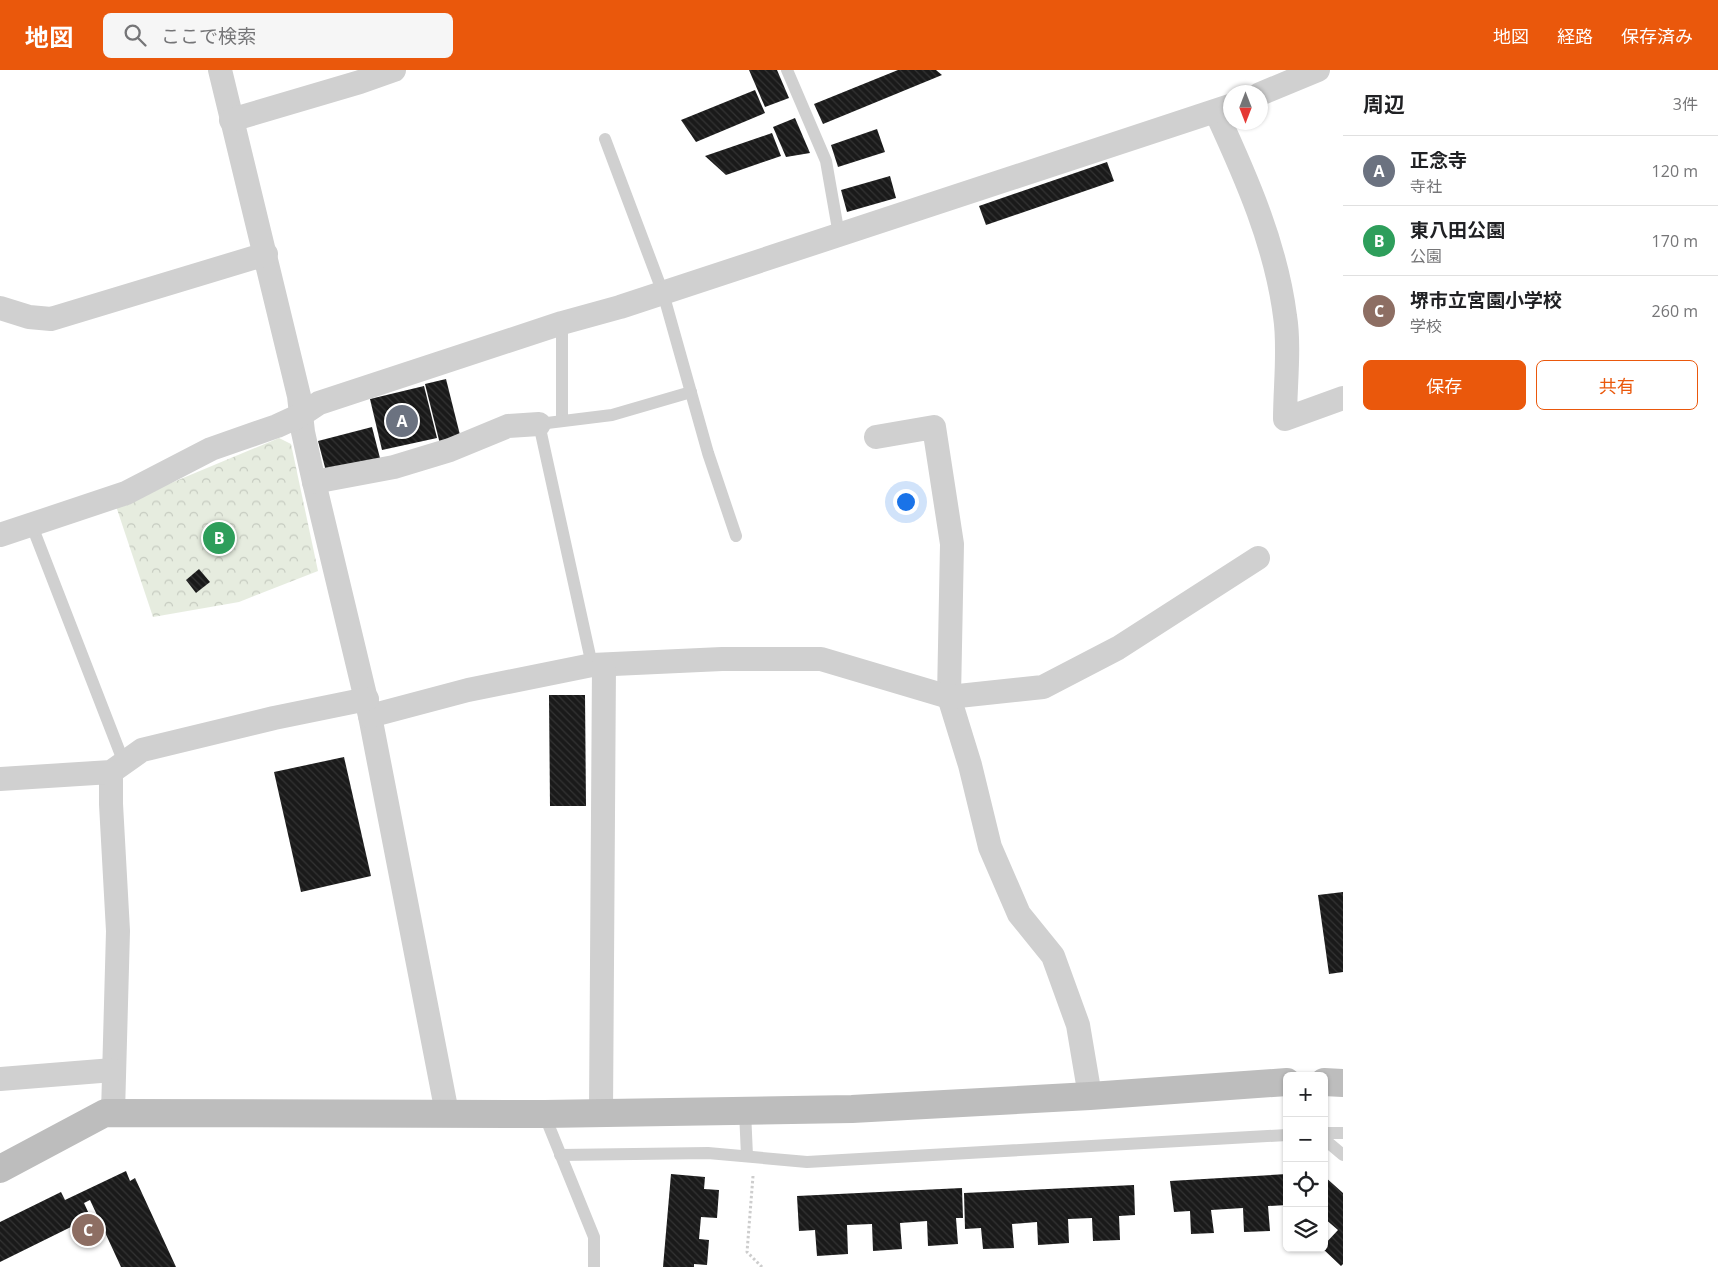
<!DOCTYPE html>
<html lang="ja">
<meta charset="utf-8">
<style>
:root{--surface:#fff;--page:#f6f6f6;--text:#202124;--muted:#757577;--line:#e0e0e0;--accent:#ea580c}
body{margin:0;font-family:"Open Sans","Noto Sans JP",sans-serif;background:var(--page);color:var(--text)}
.controls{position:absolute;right:15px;bottom:15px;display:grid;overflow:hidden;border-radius:8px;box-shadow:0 1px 4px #0004}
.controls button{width:45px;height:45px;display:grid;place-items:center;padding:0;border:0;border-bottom:1px solid var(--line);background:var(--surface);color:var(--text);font:25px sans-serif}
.compass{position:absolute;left:1223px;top:15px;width:45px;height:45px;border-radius:50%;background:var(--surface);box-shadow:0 1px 4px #0004;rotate:180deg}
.you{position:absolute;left:905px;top:431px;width:18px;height:18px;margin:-12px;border:4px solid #fff;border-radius:50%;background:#1a73e8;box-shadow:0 0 0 8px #1a73e833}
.badge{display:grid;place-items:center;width:32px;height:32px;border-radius:50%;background:var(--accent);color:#fff;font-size:16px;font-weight:700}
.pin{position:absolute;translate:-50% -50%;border:2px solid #fff;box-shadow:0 1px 5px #0006}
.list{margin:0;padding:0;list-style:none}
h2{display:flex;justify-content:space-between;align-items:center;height:65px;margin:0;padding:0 20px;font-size:21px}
h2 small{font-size:16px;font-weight:400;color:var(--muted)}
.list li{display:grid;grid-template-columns:32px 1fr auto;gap:15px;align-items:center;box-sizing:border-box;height:70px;padding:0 20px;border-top:1px solid var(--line)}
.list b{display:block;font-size:19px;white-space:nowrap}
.list p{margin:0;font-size:16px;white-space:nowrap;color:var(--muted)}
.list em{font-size:16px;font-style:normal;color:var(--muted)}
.actions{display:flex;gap:10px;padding:15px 20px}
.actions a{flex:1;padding:11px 0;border:1px solid var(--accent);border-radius:8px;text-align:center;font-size:18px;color:var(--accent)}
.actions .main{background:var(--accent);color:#fff}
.icon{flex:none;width:28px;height:28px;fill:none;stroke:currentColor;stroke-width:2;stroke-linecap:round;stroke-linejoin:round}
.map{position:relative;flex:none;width:1343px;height:1197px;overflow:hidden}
header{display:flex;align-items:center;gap:30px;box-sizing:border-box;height:70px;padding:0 25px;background:var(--accent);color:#fff}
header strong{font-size:24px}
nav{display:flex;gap:28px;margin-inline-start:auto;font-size:18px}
.search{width:350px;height:45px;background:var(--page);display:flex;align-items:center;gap:12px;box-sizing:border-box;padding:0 18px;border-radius:8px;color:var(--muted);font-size:19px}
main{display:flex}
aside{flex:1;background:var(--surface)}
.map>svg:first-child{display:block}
</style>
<header>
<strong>地図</strong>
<div class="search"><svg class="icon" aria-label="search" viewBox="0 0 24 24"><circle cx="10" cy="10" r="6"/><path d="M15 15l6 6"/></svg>ここで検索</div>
<nav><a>地図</a><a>経路</a><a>保存済み</a></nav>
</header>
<main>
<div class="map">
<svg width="1343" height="1197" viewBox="0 0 1343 1197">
<defs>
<pattern id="forest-crowns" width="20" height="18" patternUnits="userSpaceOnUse" patternTransform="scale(1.25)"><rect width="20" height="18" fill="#e6ecdf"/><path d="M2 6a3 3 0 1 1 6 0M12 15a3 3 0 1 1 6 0" fill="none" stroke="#c6cbc0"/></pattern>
<pattern id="building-back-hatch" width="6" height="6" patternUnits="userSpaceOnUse" patternTransform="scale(1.25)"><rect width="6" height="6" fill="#1a1a1a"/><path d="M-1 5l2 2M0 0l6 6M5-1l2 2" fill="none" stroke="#333"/></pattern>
</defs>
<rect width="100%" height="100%" fill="#fff"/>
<path fill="url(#forest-crowns)" d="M279,368L291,374L318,501L239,532L153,547L116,436Z"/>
<g fill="url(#building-back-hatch)">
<path d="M749,0H777L789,28L765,37Z"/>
<path d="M898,0H936L942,5L823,54L814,34Z"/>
<path d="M755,20L765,43L696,72L681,50Z"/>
<path d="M795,48L810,83L786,87L773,57Z"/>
<path d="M877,59L885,82L838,97L831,75Z"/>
<path d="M772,63L781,86L726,105L705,86Z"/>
<path d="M1107,92L1114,111L986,155L979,136Z"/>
<path d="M890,106L896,128L847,142L841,120Z"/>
<path d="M446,309L461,369L440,374L425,314Z"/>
<path d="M424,316L437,368L382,380L370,329Z"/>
<path d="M372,357L381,392L327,405L318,371Z"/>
<path d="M199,499L210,512L196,523L186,510Z"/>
<path d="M549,625H585L586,736H550Z"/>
<path d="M344,687L371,806L301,822L274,702Z"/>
<path d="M1343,822V902L1329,904L1318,825Z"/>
<path d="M126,1101L130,1111L135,1108L176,1197H121L90,1130L84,1133L89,1144L75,1150L77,1154L0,1192V1152L61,1122L65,1130Z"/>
<path d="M671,1104L705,1107L704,1119L719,1120L717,1148L701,1147L699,1169L709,1170L707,1195L694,1194V1197H663Z"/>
<path d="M1287,1104V1135L1268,1136L1270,1161L1244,1162L1243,1138L1211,1140L1214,1163L1191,1164L1190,1141L1174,1142L1170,1111Z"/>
<path d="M1324,1106L1343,1123V1194L1341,1196L1322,1178H1324V1175L1338,1160L1324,1148Z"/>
<path d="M1134,1115L1135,1145L1119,1146L1120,1170L1093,1171L1092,1148L1068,1149L1069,1173L1038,1175L1037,1152L1012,1154L1014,1178L983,1179L981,1158L965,1159L964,1123Z"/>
<path d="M962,1118L963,1148H956L958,1174L928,1176L927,1151L900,1153L902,1179L873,1181L872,1154L847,1155L848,1184L817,1186L815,1160L799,1161L797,1126Z"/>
</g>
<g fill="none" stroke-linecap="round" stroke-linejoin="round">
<path stroke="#cdcdcd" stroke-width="3" stroke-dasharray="2.5 2.5" stroke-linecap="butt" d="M753,1106L747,1182L762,1197"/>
<g stroke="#d0d0d0" stroke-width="12">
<path d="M787,0L826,91L839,165"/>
<path d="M605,69L663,223L708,383L736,466"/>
<path d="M562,253V351"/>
<path d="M32,456L124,693"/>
<path d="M592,595L539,354L612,345L691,322"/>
<path d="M745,1041L747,1086"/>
<path d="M544,1044L594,1167V1197"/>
<path d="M1324,1063H1343"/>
<path d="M1324,1069L1343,1085"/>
<path d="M560,1085L708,1083L807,1092L1287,1065"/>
</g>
<g stroke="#d0d0d0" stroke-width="24">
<path d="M220,0L299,326L303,362L314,412L370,646L447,1043"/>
<path d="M1260,24L1318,0"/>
<path d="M1216,42C1246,107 1276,175 1285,246C1290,277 1285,317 1285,349L1343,328"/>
<path d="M231,50L360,12L394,0"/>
<path d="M0,238L29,247L51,249L266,184"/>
<path d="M876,367L934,357L952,474L949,627L970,695L990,777L1019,844L1053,886L1078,955L1090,1026"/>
<path d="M314,412L394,397L450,380L508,356L539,354"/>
<path d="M0,465L126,423L211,379L277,356L301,345L319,333L562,253L620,237L1230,36"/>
<path d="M370,646L468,620L592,595L722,589H821L949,627L1043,617L1118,578L1258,488"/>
<path d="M111,702V734L118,861L113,1043"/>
<path d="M0,709L111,702L142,680L274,648L367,629"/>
<path d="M0,1009L113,1000"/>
<path d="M601,1043L604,595"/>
</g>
<g stroke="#bdbdbd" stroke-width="28">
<path d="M1324,1012L1343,1013"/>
<path d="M0,1099L105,1043L544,1044L852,1039L1090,1026L1287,1012"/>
</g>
</g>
</svg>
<div class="controls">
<button>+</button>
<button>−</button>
<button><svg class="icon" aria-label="locate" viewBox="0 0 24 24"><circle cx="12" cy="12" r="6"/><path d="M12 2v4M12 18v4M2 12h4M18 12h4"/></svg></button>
<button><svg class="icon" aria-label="layers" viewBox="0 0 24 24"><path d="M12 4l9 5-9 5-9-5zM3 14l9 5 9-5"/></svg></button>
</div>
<svg class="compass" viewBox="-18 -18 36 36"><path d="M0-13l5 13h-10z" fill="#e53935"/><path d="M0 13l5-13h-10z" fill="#757577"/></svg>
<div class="you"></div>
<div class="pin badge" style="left:402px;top:351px;background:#6b7280">A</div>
<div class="pin badge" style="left:219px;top:468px;background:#2e9e5b">B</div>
<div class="pin badge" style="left:88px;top:1160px;background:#8d6e63">C</div>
</div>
<aside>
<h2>周辺<small>3件</small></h2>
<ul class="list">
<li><span class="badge" style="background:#6b7280">A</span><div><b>正念寺</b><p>寺社</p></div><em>120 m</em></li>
<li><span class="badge" style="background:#2e9e5b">B</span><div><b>東八田公園</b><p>公園</p></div><em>170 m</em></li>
<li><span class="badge" style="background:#8d6e63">C</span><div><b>堺市立宮園小学校</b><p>学校</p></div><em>260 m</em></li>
</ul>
<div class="actions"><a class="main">保存</a><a>共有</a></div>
</aside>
</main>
